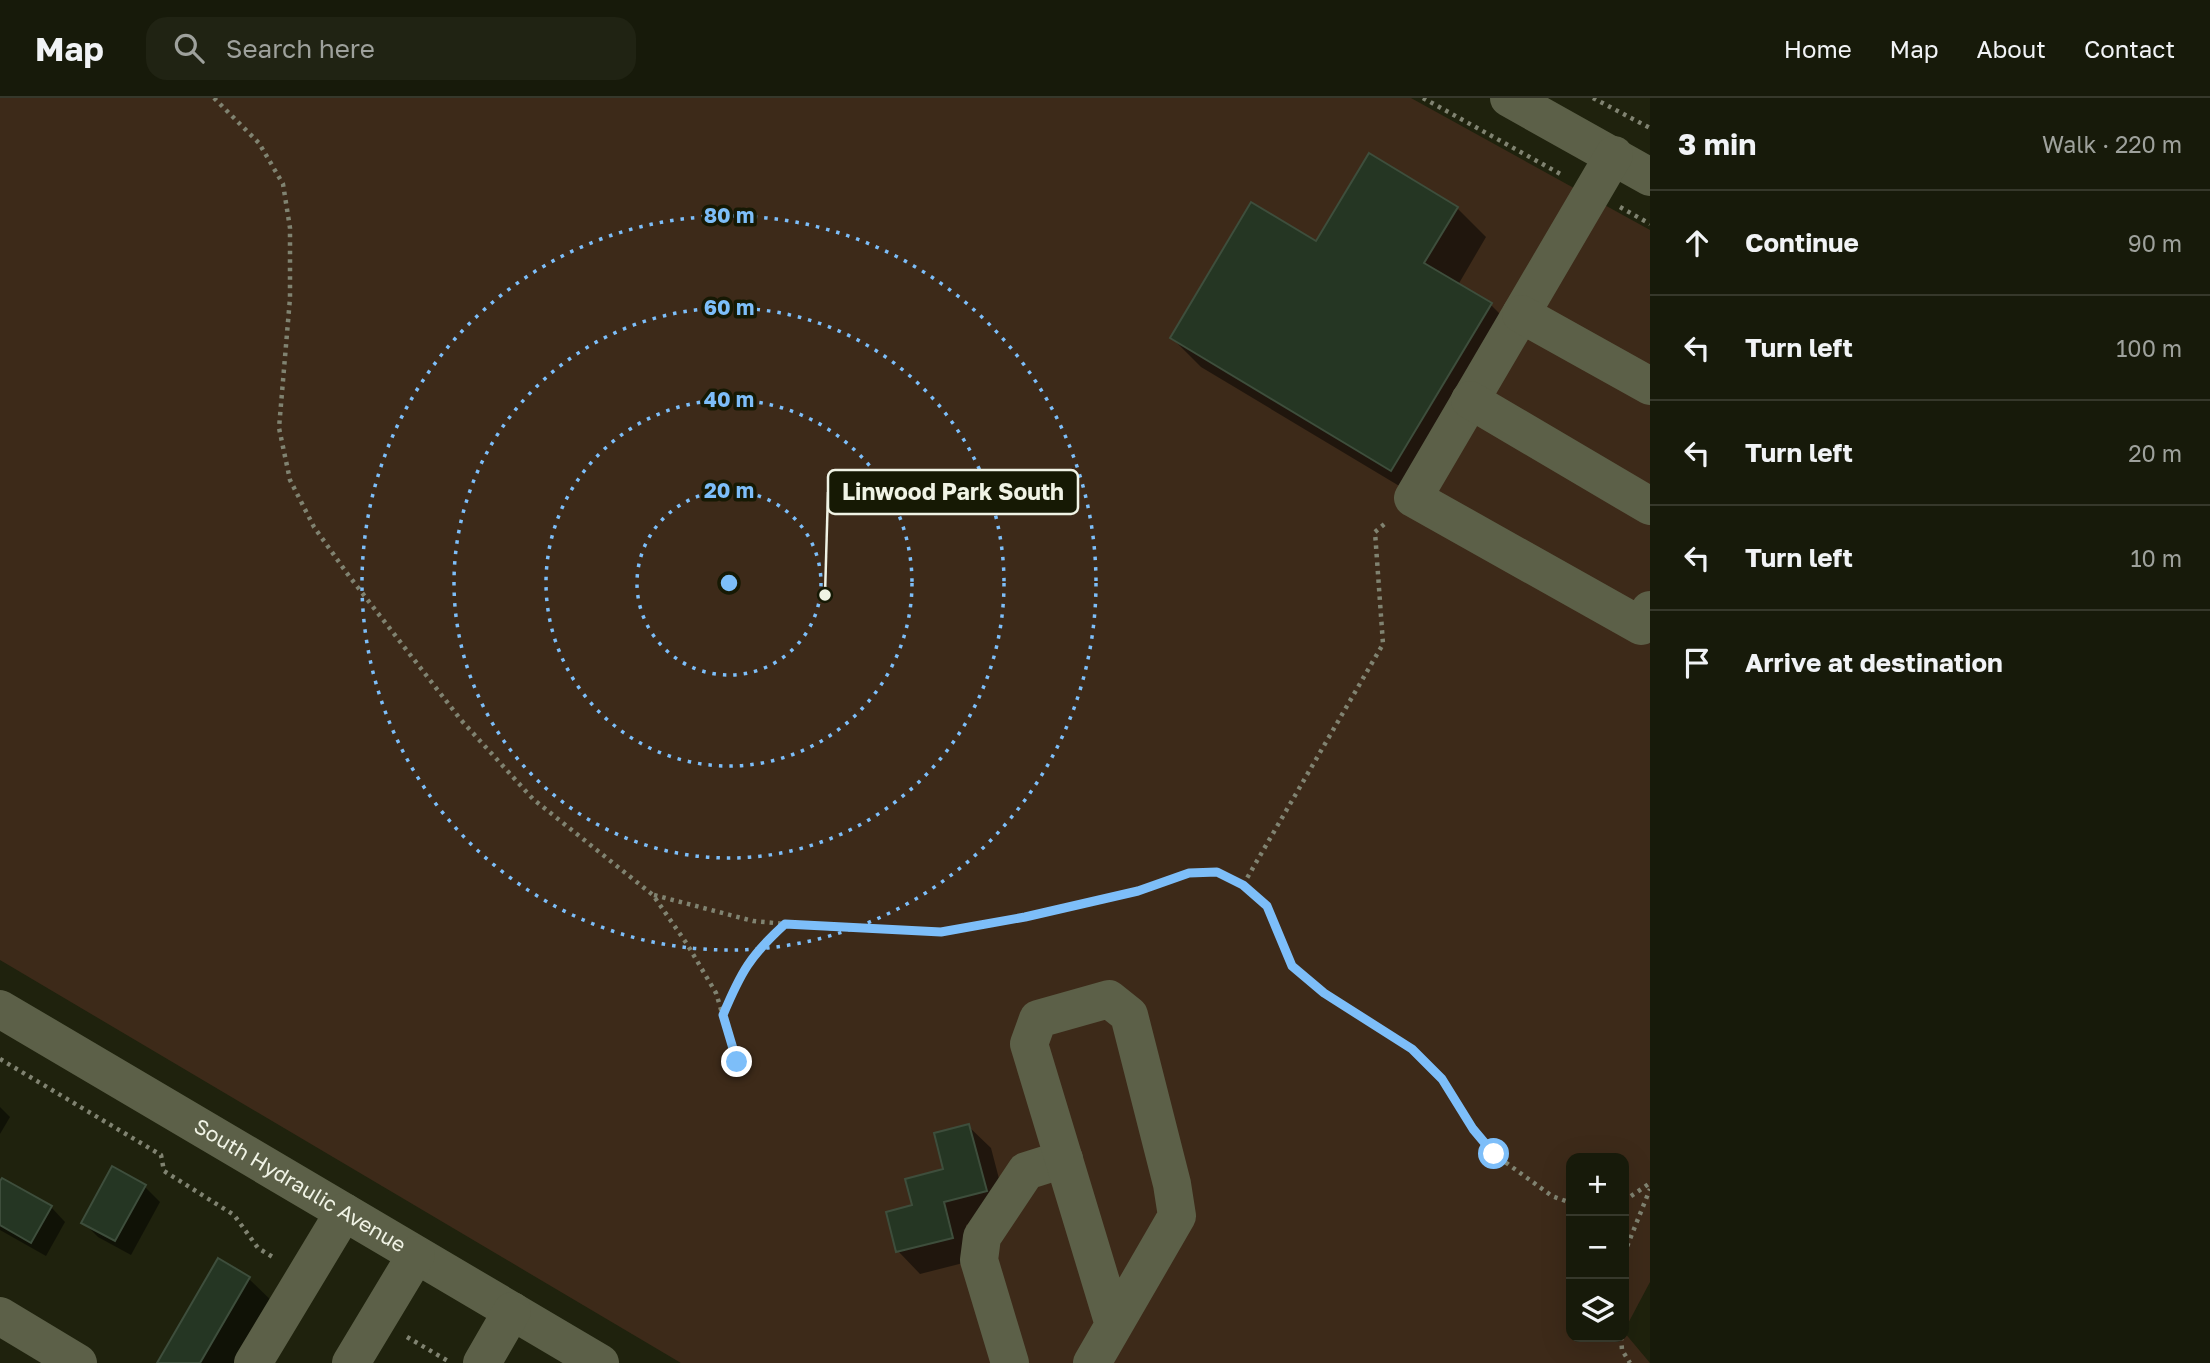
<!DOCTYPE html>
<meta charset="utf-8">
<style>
:root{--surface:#171a0a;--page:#202313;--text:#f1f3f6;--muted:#9ea19c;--line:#36382b}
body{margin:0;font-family:"Golos Text",sans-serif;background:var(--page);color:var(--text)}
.controls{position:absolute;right:21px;bottom:21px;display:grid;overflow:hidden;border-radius:14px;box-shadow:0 7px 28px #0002}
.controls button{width:63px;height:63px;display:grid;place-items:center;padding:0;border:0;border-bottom:2px solid var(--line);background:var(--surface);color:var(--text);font:35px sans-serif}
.stop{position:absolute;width:21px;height:21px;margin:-16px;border:5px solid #7dbef9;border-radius:50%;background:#fff}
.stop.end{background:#7dbef9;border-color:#fff;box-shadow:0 2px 7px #0008}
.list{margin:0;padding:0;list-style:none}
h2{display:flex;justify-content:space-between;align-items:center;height:91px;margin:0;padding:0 28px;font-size:30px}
h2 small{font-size:23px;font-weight:400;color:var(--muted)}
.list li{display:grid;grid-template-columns:46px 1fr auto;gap:21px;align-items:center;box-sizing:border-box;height:105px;padding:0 28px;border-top:2px solid var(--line)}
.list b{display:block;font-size:26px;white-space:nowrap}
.list em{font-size:23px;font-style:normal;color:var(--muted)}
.icon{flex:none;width:38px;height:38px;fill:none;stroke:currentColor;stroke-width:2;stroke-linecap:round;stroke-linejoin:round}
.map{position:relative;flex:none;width:1650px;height:1265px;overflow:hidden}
header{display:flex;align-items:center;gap:42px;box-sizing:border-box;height:98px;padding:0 35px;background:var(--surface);border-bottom:2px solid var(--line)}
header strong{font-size:33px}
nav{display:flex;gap:38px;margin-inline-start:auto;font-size:24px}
.search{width:490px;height:63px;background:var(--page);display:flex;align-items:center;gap:18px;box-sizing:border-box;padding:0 24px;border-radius:21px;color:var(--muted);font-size:26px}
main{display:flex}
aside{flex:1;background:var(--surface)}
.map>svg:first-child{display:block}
</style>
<header>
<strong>Map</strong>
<div class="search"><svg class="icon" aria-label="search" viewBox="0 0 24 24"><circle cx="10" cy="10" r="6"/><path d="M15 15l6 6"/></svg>Search here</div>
<nav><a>Home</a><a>Map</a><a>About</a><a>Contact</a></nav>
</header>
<main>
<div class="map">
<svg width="1650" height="1265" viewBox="0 0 1650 1265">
<rect width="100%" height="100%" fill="#1f220d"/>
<path fill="#3d2a19" d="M0,0H1411L1650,132V1184L1624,1233V1060H1571V1239H1624V1234L1650,1265H681L0,862Z"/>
<g fill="#0007">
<path d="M1457,110L1486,139L1458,187L1491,207L1520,236L1421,401L1201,269L1172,240L1317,146Z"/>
<path d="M0,1009L10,1019L0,1036Z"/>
<path d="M968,1028L991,1050L1008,1115L966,1127L975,1162L920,1176L898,1153L914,1108L945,1073Z"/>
<path d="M0,1087L51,1109L65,1124L46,1158L0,1132Z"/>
<path d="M145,1089L160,1104L131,1157L98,1139L83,1124Z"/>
<path d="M219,1163L249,1181L279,1210L246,1265H159Z"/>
</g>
<g fill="#253623" stroke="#3e4e3c" stroke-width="2">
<path d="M1369,55L1458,109L1424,165L1492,205L1391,373L1170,240L1251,104L1316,143Z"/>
<path d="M969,1026L987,1093L944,1104L953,1140L896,1154L886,1114L912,1107L905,1081L943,1071L934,1035Z"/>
<path d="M112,1068L146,1087L115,1143L81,1125Z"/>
<path d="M2,1080L52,1108L31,1145L0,1127V1083Z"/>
<path d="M218,1160L250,1179L200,1265H157Z"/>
</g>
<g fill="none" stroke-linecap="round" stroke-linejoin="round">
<g stroke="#808371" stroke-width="4.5" stroke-dasharray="3.5 5" stroke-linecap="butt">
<path d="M214,0L259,45L283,86L290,130V200L279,330L290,382L314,429L349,478L461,622L533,701L653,797L687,846L716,895L737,964"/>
<path d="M1423,0L1564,78"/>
<path d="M1593,0L1650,30"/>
<path d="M1620,109L1650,126"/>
<path d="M1243,787L1383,546L1375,434L1388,423"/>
<path d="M654,797L753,823L828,830L941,834L1025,819L1138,793L1189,775L1217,774L1243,787L1267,808L1292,868L1324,895L1412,952L1442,981L1473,1031L1494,1056L1552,1098L1571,1105"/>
<path d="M723,916C741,874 750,857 784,827"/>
<path d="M0,961L161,1057L164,1073L234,1117L258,1150L276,1161"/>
<path d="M1624,1103L1650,1085"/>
<path d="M1624,1156L1650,1091"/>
<path d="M407,1239L448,1263"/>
<path d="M1621,1239L1622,1252L1630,1265"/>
</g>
<g stroke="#5c6048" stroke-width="38">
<path d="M1509,0L1650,79"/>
<path d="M1614,57L1413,400L1641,528L1650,512"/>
<path d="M1521,216L1650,288"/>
<path d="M1470,302L1650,408"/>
<path id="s1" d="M0,911L600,1265"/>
<path d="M0,1218L78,1265"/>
<path d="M253,1265L344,1114"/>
<path d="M351,1265L416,1157"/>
<path d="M482,1265L512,1213"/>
<path d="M1010,1265L979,1162L982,1139L1026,1073L1064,1061"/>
<path d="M1092,1265L1177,1118L1172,1086L1129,917L1109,901L1038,921L1029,946L1114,1227"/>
</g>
</g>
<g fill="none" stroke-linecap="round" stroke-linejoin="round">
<path stroke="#7dbef9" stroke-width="9" d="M737,964L723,917C741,874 750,858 785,826L941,834L1025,819L1138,793L1189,775L1217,774L1243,787L1267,808L1292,868L1324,895L1412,951L1442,981L1473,1031L1494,1056"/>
</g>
<g fill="none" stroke="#7dbef9" stroke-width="3.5" stroke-dasharray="3.5 7">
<circle cx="729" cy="485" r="92"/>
<circle cx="729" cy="485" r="183"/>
<circle cx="729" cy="485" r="275"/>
<circle cx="729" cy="485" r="367"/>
</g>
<g text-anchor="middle" stroke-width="7" stroke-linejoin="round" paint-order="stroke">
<g font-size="21" fill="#f0f3e5" stroke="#161904">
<text dy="7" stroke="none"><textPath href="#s1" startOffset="348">South Hydraulic Avenue</textPath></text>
</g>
</g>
<circle cx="729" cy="485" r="10" fill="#7dbef9" stroke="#161904" stroke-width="3.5"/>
<g font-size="21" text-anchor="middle" font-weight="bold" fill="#7dbef9" stroke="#161904" stroke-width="7" stroke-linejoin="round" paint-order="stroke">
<text x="729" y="125">80 m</text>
<text x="729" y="217">60 m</text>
<text x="729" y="309">40 m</text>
<text x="729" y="400">20 m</text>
</g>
<path fill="none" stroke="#f0f3e5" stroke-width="2.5" d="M825 497L828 394"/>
<circle fill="#f0f3e5" stroke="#161904" stroke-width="2.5" cx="825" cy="497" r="7"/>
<rect fill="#161904" stroke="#f0f3e5" stroke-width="2.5" x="828" y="372" width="250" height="44" rx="7"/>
<g font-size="23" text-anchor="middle" font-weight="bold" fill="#f0f3e5">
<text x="953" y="402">Linwood Park South</text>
</g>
</svg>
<div class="controls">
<button>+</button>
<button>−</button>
<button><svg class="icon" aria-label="layers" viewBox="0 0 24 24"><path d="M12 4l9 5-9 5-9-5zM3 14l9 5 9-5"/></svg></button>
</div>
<div class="stop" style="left:1494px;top:1056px"></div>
<div class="stop end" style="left:737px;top:964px"></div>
</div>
<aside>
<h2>3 min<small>Walk · 220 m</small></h2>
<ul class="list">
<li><svg class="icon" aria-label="ahead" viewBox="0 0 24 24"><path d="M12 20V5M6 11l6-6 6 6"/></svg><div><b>Continue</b></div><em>90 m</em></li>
<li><svg class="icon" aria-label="left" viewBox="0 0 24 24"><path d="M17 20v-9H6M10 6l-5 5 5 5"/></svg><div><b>Turn left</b></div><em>100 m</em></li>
<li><svg class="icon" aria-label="left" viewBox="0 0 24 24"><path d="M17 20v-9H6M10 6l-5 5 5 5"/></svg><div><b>Turn left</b></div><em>20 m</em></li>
<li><svg class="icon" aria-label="left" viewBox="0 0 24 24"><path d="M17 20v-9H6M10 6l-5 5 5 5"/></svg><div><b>Turn left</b></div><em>10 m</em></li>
<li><svg class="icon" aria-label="arrive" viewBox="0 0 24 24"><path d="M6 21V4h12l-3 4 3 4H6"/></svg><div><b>Arrive at destination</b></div></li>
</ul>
</aside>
</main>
